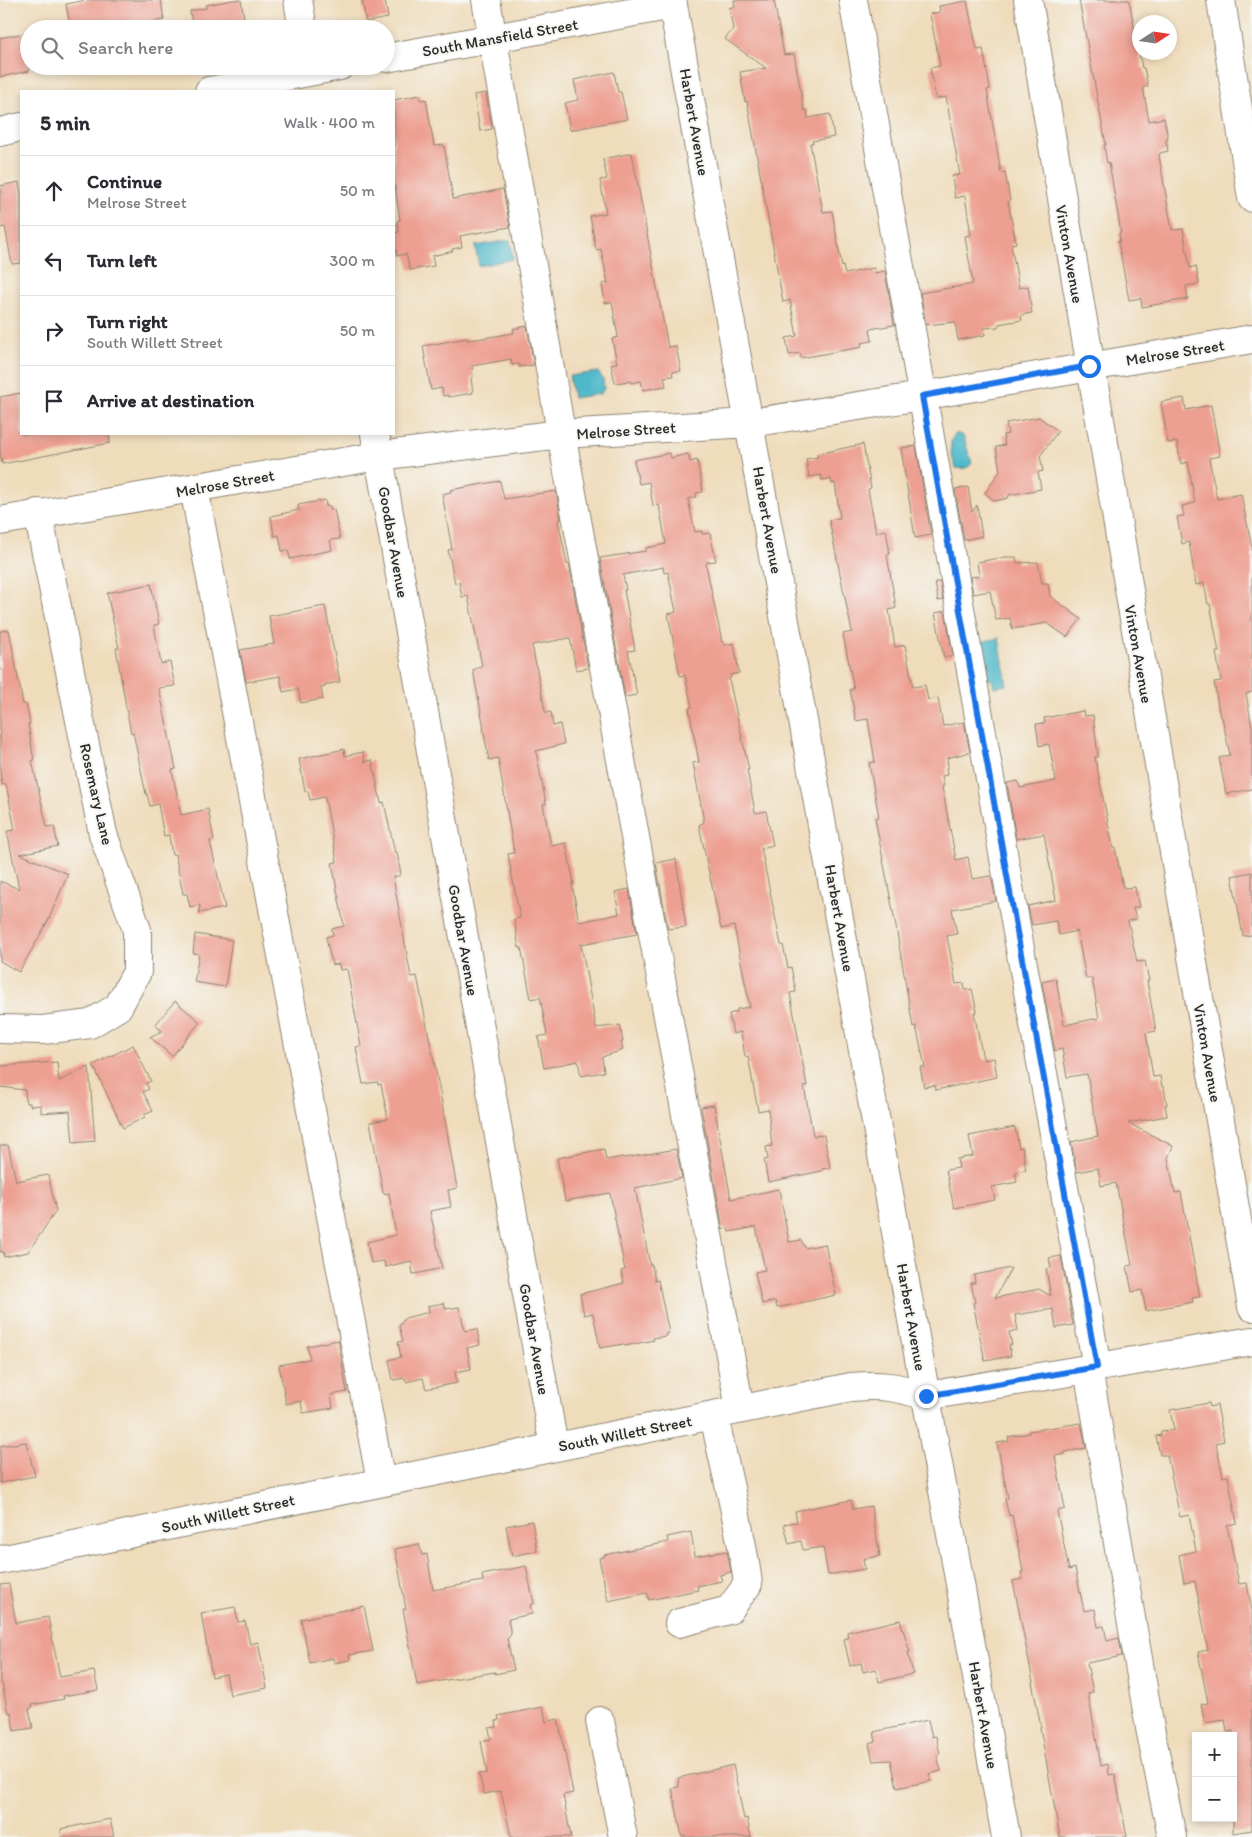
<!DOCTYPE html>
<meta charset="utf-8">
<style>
:root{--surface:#fff;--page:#f7f7f7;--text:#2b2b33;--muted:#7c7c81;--line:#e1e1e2}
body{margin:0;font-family:Itim,sans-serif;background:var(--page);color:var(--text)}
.controls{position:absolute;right:15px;bottom:15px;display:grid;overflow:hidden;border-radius:0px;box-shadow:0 2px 8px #0003}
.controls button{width:45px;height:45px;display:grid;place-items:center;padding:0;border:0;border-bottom:1px solid var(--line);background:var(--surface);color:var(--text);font:25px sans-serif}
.compass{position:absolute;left:1132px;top:15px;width:45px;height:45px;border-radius:50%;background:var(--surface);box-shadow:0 2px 8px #0003;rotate:78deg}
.stop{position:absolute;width:15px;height:15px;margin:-11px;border:4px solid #1a73e8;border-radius:50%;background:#fff}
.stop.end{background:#1a73e8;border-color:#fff;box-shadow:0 1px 5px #0008}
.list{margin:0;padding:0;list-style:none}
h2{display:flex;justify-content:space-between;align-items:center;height:65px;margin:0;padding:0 20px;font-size:21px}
h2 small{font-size:16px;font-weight:400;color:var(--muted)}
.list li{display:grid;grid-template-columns:32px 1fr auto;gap:15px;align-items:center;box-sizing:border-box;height:70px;padding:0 20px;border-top:1px solid var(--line)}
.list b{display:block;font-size:19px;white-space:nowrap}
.list p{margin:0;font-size:16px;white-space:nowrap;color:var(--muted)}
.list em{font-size:16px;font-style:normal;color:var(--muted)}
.icon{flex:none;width:28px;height:28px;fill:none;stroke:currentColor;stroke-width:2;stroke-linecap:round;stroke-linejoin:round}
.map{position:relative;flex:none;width:1252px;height:1837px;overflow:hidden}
.search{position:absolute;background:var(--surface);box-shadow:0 2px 8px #0003;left:20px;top:20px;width:375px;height:55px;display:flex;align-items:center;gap:12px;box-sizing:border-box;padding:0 18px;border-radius:28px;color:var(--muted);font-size:19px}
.panel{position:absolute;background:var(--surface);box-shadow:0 2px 8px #0003;left:20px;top:90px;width:375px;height:345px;border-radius:0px}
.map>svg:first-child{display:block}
</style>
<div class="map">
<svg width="1252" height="1837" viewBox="0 0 1252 1837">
<rect width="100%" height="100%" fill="#f6f6f2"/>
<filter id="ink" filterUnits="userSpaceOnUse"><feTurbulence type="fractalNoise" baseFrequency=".02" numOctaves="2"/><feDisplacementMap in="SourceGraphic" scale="10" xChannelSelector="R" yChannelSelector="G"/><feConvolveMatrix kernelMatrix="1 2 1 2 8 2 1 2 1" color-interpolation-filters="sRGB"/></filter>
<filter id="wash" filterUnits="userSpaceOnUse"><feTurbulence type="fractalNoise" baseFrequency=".0096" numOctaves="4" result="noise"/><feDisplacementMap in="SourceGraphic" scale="20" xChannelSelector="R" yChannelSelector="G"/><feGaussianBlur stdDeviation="1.12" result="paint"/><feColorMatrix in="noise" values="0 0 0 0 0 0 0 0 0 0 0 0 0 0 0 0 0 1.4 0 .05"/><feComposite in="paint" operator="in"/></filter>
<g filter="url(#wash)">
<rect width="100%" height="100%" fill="#efdcbb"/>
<g fill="#4db8c9" stroke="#3c727a">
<path d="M510,240L513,259L479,266L475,246Z"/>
<path d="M598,372L603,379L604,389L600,394L573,398L569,376Z"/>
<path d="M957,433L963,436L972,463C968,469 963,469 956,468C952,458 946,440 957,433Z"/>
<path d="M999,638L1007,685L994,687L992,679L981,681L974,643Z"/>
</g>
<g id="blocks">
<g fill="#ed9f91">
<path d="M87,0H161L164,20L155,21L157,29H71L66,4Z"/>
<path d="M233,0H241L246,29H193L190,11L206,8V5Z"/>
<path d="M362,0H385L388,18L366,22Z"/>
<path d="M734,0H774L784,55L794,54L804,110H807L808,118L830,114L834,137L812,141L813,143H810L823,212L832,211L842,267L843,266L845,274L874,268L875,273L885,271L894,325L870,329L872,341L861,343L862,347L801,358L800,353L789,355L786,338L797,336L790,300L783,302L747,101L745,102L740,72L766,68L725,39L733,29L729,8L735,6Z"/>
<path d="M1079,0H1129L1142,68H1144L1148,87H1143L1149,121L1164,118L1168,139L1166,140L1168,151L1160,153L1159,156L1172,230L1183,229L1190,268L1196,266L1199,284L1186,286L1188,299L1142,307L1141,298L1129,300L1118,241H1120L1119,233H1121L1109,162L1107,163L1104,145H1106Z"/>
<path d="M967,1L977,50L983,49L990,89L987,90L1001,173L1005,172L1010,201L1008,202L1016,243L1011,244L1019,288L1028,286L1032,313L1021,315L1022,320L999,324L998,327L984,328L985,335L958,340L955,322L926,325L920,293L973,284L965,236L971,235L965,196L955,198L952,176L960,175L946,97L936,99L930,68L940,66L930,14L940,12L939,6Z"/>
<path d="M29,32V71L0,77V38Z"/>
<path d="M614,72L618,92H621L627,119L570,130L565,103L578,100L574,80Z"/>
<path d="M486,93L492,129L480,131L474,95Z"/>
<path d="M420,95L421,100L426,99L434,146L444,145L453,199L503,189L510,227L460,236L462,247L452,249L453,251L432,256L434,266L410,270L406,254L397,256L394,238V233L399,232L397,221L400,220L395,187H394V100Z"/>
<path d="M632,153L668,347L676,346L681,371L672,372L673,376L664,377L666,386L643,390L641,381L631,383L630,381L615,383L611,364L617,363L612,339L618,337L612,302L605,303L602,284L608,283L601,249L596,250L590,216L606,213L600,180L607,179L603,159Z"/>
<path d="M19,182L21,195V263L12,264L5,227L0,228V193L2,192L0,186Z"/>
<path d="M527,326L534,365L519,367V364L512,365L511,359L472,366L473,377L471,378L473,393L449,397L448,395L443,396L442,388L431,390L423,346L467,338V340L477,339L514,333L513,329Z"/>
<path d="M21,393V434H109L110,443L2,464L0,452V397Z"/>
<path d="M1184,398L1186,410L1211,405L1220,456L1209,458L1217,499L1241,494L1252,548V692L1246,694L1252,726V789L1226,794L1219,758L1230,755L1222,717H1220L1214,682L1221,681L1216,652H1219L1210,604H1208L1204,583L1196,585L1189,542L1182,544L1177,517L1184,516L1182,506L1195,503L1188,462L1181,464L1177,442L1168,443L1161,402Z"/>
<path d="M1039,417L1058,431L1040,456L1043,471L1038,472L1041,489L1009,495L1008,498L995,501L985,493L1000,471L996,447L1005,445L1003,435L1008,434L1006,423Z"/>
<path d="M863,444L871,488L868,489L876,532L886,530L890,554L887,555L896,608L889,610L895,647L905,645L913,687L925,685L928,700L938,698L943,726L964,722L970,752L947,758L948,767L946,768L947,775L942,776L944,786L942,787L956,860L968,857L972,879L991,876L996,901L952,909L957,934L947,936L956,984L964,983L965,990L972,989L977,1012H974L982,1054L984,1060L994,1058L997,1077L936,1090L935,1085L924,1087L920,1067H925L916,1026L913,1027L896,927L875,818L879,817L869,763L875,762L868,719L856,721L850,689H854L843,634L852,632L829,520L840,518L835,483L832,484L831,479L822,480L821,475L809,477L806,459L818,457L817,454Z"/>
<path d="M916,446L931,535L915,538L901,448Z"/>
<path d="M670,453L671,458L688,454L690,462L697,460L703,492L696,493V497L688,499L695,532L702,531V534L710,533L716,561L707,562L706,565L722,642H724L725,645L734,643L739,673L730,675L731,678L729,679L749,770H747L755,812L757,813L766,811L773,845L761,848L781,945H783L788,968L791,967L796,992L790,993L807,1086H804L813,1135L815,1136L824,1135L830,1168L822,1169V1171L768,1182L764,1160L768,1159L766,1147L772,1146L768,1109L758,1111L748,1056L745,1057L741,1032L733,1034L729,1014L737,1012V1009L750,1007L734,926L721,929L699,825L704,822L693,763L699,762L689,708L692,707L685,675L680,676L668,614L676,612L668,572L664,573L663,567L623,575L626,590H624L635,650L628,651L637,695L625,697L600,558L646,551V548L666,544L659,505L653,506L649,482L639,484L634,460Z"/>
<path d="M500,481L504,499L556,491L561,519L558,520L567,564H569L588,668L576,670L570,638L532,645L545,711L546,713L551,712L553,726L560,724L564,744L536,751L546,804H543L551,846L566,843L574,884H572L579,922L619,914L615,892L629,889L637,934L581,944L596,1028L620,1025L623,1042H621L623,1050L602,1057L604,1072L581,1076L578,1061L544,1068L538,1037L547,1035L540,997L531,999L521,947L519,948L514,919L520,918L508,854L514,853L498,758L489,760L483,728H484L473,670L482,666L468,596L462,597L459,582L455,583L448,550L452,549L442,494L451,492L450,490Z"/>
<path d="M968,487L972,512L977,505L982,536L964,540L955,489Z"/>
<path d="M325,500L326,506H330L331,510L334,509L340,539L330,540L332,550L290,559L288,550L282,551L279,535L274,536L271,516L299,510L298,505Z"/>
<path d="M1005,557H1016L1017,563L1038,562L1042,583H1048L1050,596L1081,619L1067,637L1047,623L1012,629L1010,618L996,620L990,591L973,594L970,577L979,576L977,562Z"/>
<path d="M935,582H940L943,600L938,601Z"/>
<path d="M151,584L159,624L154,625L161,664L170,662L175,686L159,688L176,769L172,770L181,815L208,809L214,840L210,841L225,908L199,913L200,905L190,907L187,894H183L175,854L172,855L169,835L164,836L158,804L150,806L147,794H146L133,732L131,733L126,707L116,648H119L107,593Z"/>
<path d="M325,606L340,682L324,685L325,687L321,688L323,699L301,703L298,689L283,692L280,676L246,682L240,650L274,644L269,616Z"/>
<path d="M945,611L953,656L944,658L935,613Z"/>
<path d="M9,630L23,704H26L30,724H28L34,761H32L47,827L54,826L58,846L20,854L68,874L48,921L19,972L0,961V881L19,889L7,831L15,830L6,784L2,785L0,772V631Z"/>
<path d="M1083,711L1084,716L1093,715L1098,757H1095L1113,848H1115L1123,887H1125V888L1135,887L1139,907L1133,908L1136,919L1128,921L1137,962L1145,961L1149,981H1147L1156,1031L1146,1033L1153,1077L1160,1076L1162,1087H1164L1167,1105H1165L1167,1116L1128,1123L1173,1146L1168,1158L1175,1193L1181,1192L1200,1297L1192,1298L1193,1302L1146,1311L1142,1290L1132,1292L1127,1266L1132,1265L1116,1183L1101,1186L1098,1168L1077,1172L1071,1142L1098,1136L1087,1074L1067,1077L1062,1049L1055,1051L1042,982L1056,979L1064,1025L1099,1018L1092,978L1086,979L1077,931L1059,935L1056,921L1032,925L1028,906L1056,900L1044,834L1016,839L1007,783L1018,781L1020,788L1056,781L1049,744L1039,746L1036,724L1045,723L1044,718Z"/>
<path d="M344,749L345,756L363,752L365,762L372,760L381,803L384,802L395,853L397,852L401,875L393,877L411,977L417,976L440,1092L457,1188L448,1190L451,1207L430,1211L442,1268L420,1273L413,1274L411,1261L385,1267L384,1261L371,1263L367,1242L396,1235L389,1193L384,1194L383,1192L370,1122L388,1119L381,1084L378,1085V1082L363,1084L356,1047L361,1046L347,969L340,970L339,964L332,965L326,937L333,935L332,929L344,926L332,863L337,862L325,797L310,800L308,791H305L299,759Z"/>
<path d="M676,859L686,927L668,929L656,863Z"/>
<path d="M1252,872V935L1243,936L1232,876Z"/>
<path d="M195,934L232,940L225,987L194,982L199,954L193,953Z"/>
<path d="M175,1001L200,1022L172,1056L150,1037L162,1031L155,1025Z"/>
<path d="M133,1045L151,1081L146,1083L149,1089L143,1092L153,1111L144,1115L145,1117L123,1128L93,1065Z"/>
<path d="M57,1062L59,1081L89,1067L95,1141L73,1143L70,1111L41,1113V1105L30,1106V1103H26L25,1090L0,1087V1066Z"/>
<path d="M714,1105L731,1199L779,1189L789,1242L801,1240L805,1248L825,1244L836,1295L777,1308L775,1301L762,1304L755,1272L765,1270L756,1227L729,1232L728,1228L723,1229L701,1107Z"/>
<path d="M1015,1127L1019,1148L1022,1147L1026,1170L1015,1172L1017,1182L992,1187L995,1200L954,1208L946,1170L959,1168L957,1159L973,1156L969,1136Z"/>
<path d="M8,1145L16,1181L48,1175L56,1211L28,1252L4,1257L3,1251L0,1252V1146Z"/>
<path d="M604,1149L606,1160L623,1157L625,1158L676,1149L682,1178L635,1188L650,1265H652L655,1281L658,1280L669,1333H666V1336L653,1338L654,1340L625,1346L624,1344L600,1348L593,1313L584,1315L580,1294L624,1283L621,1271L625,1270L610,1193L565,1201L557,1158Z"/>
<path d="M1061,1256L1073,1325L1056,1328L1053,1309L1015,1315L1018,1330L1009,1332L1012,1345H1009L1011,1356L985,1361L973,1303L975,1302L971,1283H975L974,1275L1011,1268L995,1298L1039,1289L1051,1296L1046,1269L1051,1268L1049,1258Z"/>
<path d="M444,1303L446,1309L459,1307L465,1331L477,1329L480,1345L467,1348L471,1369L455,1372L457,1383L426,1389L423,1378L406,1382L405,1378L393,1380L389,1360L401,1357L398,1342L403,1341L399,1326L405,1318L429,1312L428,1306Z"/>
<path d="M338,1340L347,1392L331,1395L333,1408L303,1413L301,1401L286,1404L279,1365L310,1359L307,1346Z"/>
<path d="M1209,1403L1210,1407L1217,1405L1224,1441L1216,1443L1223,1477L1228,1476L1237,1523L1227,1525L1239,1584L1247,1583L1252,1611V1830L1233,1833V1731L1227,1732L1225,1720L1205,1723L1201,1704L1208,1703L1198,1652L1208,1650L1195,1581L1184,1583L1179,1555L1196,1551L1189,1515L1180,1517L1167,1455H1160L1156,1436L1161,1435V1432L1174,1430L1170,1410Z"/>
<path d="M1081,1423L1086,1448L1065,1452V1454L1055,1456L1065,1509L1057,1511L1069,1570L1075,1568L1084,1611L1095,1609L1098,1627L1104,1626L1107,1641L1119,1638L1122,1656L1087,1663L1093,1692L1088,1693L1101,1766L1108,1764L1109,1775L1115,1774L1127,1837H1060L1040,1727H1041L1032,1682H1033L1013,1581L1022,1579L1021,1572H1023L1012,1515L1009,1516L1005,1499L1008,1498L997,1443L1009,1441L1008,1437L1029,1433V1431Z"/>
<path d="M26,1442L35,1476L0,1483V1446Z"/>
<path d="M851,1500L853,1509L871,1506L880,1556L863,1559L865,1569L828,1575L823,1547L803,1550L801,1541L789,1544L784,1524L797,1522L795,1511Z"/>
<path d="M532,1521L537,1551L512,1556L506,1526Z"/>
<path d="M691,1532L695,1556L727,1551L731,1572L720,1575L722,1581L697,1586L698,1590L649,1600L647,1593L608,1601L599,1558L604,1557V1555L668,1542L667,1537Z"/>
<path d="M419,1544L422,1555L427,1554L433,1590L483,1581L482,1575L526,1566L534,1604L530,1605L532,1614L508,1619L511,1635L507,1639L514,1670L495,1674V1672L417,1685L403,1609H406L395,1549Z"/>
<path d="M9,1584L16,1623L48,1617L60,1677L94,1671L98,1690L63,1696L64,1699L32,1705V1708L29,1709L33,1728L14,1731L11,1712L8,1713L2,1683H0V1585Z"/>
<path d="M364,1606L373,1651L349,1655L350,1660L334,1663L333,1658L310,1663L301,1619Z"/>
<path d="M235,1607L238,1622L245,1621L250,1644L258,1642L267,1688L230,1695L226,1674L212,1677L201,1613Z"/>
<path d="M900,1620L910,1652H908L913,1674L879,1682L876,1669L863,1672L861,1663L850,1666L844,1639L848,1638L847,1632Z"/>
<path d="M543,1707L546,1722L558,1719L573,1793L563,1795L571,1837H511L501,1791L484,1794L479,1774L487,1773L481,1741L491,1739L489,1728L497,1727L496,1721L499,1720L498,1716Z"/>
<path d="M928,1720L932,1737L936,1736L940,1754L937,1755L941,1771L929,1774L931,1781L897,1788L891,1760L873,1761L869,1744L876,1742L874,1732Z"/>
<path d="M733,1765L744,1819L747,1818L751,1837H682L672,1788L679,1787L678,1778Z"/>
<path d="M110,1819L114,1837H62L61,1829Z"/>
</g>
</g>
</g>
<g filter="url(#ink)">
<use href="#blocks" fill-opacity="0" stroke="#8d8473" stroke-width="1"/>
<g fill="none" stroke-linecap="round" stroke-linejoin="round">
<defs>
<g id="minor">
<path d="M298,0L303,29"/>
<path d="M486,0L565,455L740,1409"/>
<path d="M672,0L1006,1837"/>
<path d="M853,0L1017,932L1097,1367"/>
<path d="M1028,0L1252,1307"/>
<path d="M1221,0L1252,198"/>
<path d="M386,58L673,5"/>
<path d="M209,91L340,66"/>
<path d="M0,132L21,127"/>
<path d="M375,434L554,1447"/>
<path d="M194,488L381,1482"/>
<path d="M0,521L378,456L561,434L750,423L922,396L1252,339"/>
<path d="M0,1029L43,1030L90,1024L118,1007L137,972V930L103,834L38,513"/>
<path d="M1088,1369L1150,1728L1172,1837"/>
<path d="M0,1560L851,1387C882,1384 897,1387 927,1396L1252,1341"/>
<path d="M679,1623L729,1610L748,1584C741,1527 725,1471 714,1415"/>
<path d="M600,1721L623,1837"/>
</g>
</defs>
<use href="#minor" stroke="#8d8473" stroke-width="30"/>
<use href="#minor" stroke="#fff" stroke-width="28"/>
</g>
</g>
<g fill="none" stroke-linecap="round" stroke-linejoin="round" filter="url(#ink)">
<path stroke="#1a73e8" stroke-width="6" d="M926,1396L1097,1367L1017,932L922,396L1089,366"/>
</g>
<g text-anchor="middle" stroke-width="4" stroke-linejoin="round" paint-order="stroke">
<g font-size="16" fill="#2b2b2b" stroke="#f6f6f2">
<text transform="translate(500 37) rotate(-10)" y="6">South Mansfield Street</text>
<text transform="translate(695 122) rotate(80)" y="6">Harbert Avenue</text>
<text transform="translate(1070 254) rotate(80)" y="6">Vinton Avenue</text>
<text transform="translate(1175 352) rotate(-9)" y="6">Melrose Street</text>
<text transform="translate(626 430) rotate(-4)" y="6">Melrose Street</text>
<text transform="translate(225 483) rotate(-10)" y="6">Melrose Street</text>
<text transform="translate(768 520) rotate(80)" y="6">Harbert Avenue</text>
<text transform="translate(394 542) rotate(80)" y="6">Goodbar Avenue</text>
<text transform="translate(1139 654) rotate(80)" y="6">Vinton Avenue</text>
<text transform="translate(97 794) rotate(77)" y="6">Rosemary Lane</text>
<text transform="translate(840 918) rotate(80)" y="6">Harbert Avenue</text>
<text transform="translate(464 940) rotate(80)" y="6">Goodbar Avenue</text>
<text transform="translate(1208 1053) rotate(80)" y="6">Vinton Avenue</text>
<text transform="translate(912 1317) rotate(80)" y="6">Harbert Avenue</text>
<text transform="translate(535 1339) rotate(80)" y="6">Goodbar Avenue</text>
<text transform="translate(625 1433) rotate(-11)" y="6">South Willett Street</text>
<text transform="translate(228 1513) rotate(-12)" y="6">South Willett Street</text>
<text transform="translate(984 1715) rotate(80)" y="6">Harbert Avenue</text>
</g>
</g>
</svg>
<div class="controls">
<button>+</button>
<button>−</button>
</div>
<svg class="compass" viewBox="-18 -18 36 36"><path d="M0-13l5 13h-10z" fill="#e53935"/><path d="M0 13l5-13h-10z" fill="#7c7c81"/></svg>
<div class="stop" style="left:1089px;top:366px"></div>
<div class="stop end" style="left:926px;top:1396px"></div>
<div class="search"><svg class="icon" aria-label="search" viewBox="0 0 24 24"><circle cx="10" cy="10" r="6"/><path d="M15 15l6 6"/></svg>Search here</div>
<section class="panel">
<h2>5 min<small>Walk · 400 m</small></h2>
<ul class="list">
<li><svg class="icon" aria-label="ahead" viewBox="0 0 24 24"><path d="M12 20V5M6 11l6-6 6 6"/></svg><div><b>Continue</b><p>Melrose Street</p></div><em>50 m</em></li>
<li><svg class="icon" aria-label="left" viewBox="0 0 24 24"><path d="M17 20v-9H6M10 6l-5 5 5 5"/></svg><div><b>Turn left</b></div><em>300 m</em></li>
<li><svg class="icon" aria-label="right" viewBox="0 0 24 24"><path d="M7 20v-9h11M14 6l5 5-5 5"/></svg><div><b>Turn right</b><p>South Willett Street</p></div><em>50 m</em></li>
<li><svg class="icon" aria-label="arrive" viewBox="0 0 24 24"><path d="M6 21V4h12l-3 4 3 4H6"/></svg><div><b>Arrive at destination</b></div></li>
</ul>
</section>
</div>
